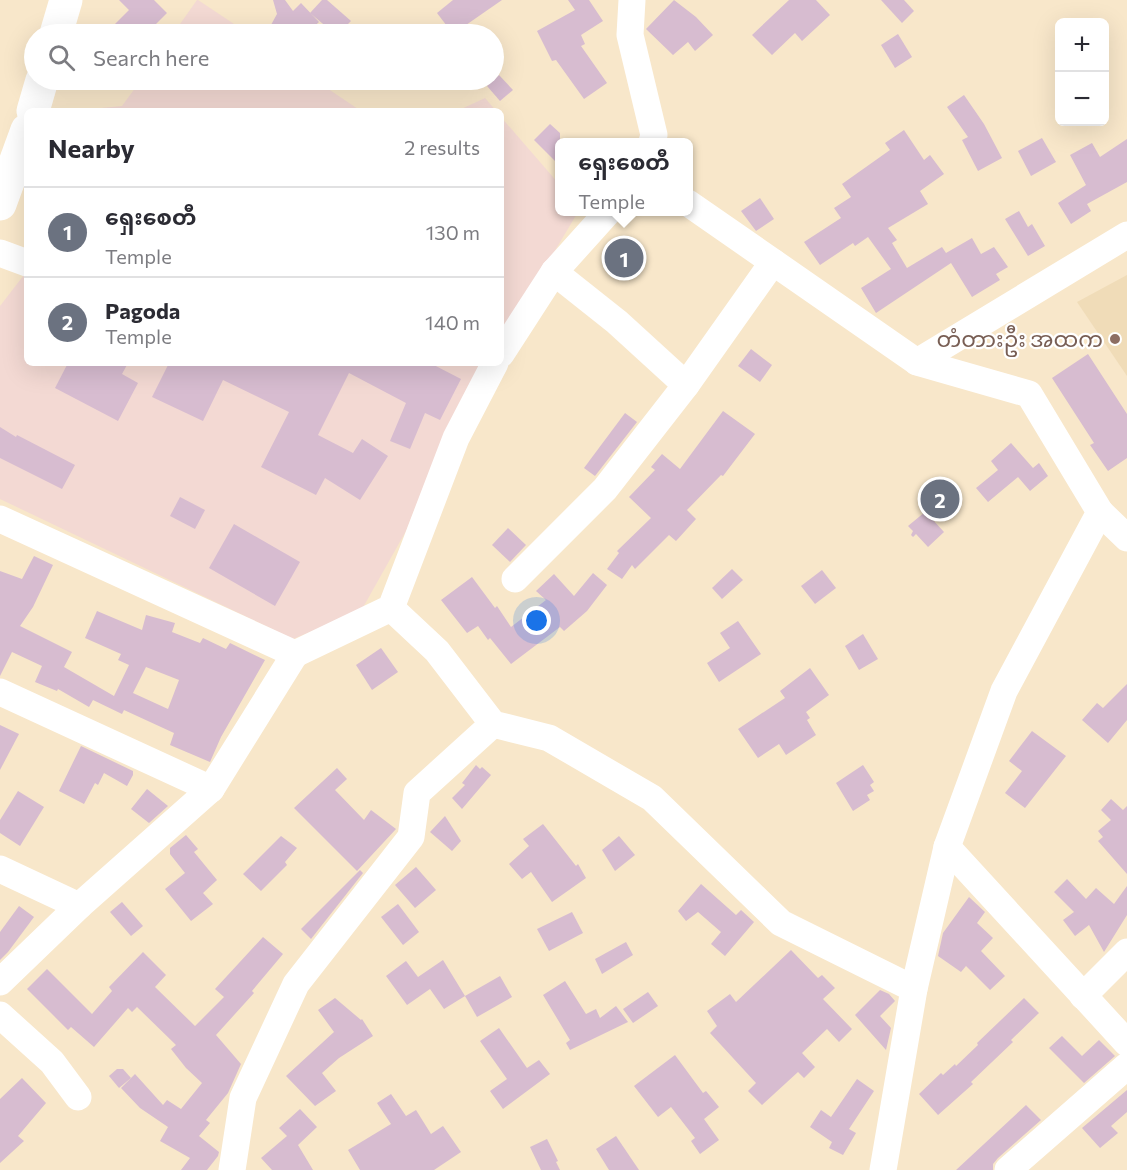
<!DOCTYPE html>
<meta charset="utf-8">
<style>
:root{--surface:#fff;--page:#f2f2f3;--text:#2b2b33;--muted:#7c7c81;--line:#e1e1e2;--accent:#111827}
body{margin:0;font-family:Commissioner,"Noto Sans Myanmar",sans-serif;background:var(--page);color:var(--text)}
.controls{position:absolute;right:18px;top:18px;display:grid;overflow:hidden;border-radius:9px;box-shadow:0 6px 24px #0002}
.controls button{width:54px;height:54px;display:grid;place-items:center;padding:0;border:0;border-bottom:2px solid var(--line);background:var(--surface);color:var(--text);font:30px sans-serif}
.you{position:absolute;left:537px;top:621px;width:21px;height:21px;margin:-15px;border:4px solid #fff;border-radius:50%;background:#1a73e8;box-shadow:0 0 0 9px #1a73e833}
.badge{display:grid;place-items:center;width:39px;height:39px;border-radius:50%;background:var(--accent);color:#fff;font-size:20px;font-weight:700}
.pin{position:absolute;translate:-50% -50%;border:3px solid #fff;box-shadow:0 2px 6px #0006}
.popup{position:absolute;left:555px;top:138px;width:138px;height:78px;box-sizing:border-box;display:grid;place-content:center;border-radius:9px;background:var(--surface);filter:drop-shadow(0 2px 4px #0005);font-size:20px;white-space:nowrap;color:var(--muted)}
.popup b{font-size:22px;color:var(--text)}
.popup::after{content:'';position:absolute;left:50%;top:100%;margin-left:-12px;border:12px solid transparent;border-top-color:var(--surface)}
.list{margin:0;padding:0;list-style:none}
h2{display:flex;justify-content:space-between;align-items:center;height:78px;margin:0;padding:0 24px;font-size:26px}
h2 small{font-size:20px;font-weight:400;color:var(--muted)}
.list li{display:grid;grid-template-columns:39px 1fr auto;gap:18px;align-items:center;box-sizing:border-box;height:90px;padding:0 24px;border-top:2px solid var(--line)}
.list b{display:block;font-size:22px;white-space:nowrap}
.list p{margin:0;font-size:20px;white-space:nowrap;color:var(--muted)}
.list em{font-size:20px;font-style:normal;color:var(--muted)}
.icon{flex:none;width:33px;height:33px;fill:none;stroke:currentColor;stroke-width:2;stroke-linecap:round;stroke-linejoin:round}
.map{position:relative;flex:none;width:1127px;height:1170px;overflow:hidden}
.search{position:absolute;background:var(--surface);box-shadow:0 6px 24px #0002;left:24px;top:24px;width:480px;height:66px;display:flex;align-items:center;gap:15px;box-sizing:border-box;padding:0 21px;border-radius:33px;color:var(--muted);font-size:22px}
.panel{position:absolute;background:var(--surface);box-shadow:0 6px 24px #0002;left:24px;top:108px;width:480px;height:258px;border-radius:9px}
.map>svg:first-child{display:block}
</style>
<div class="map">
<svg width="1127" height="1170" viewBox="0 0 1127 1170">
<rect width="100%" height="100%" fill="#f8e7ca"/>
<path fill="#f0dcb8" d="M1127,275V376L1077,302Z"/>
<g fill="#f3d9d3">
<path d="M197,0H198L249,34H173Z"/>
<path d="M141,80H315L361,111H99L101,108L122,106Z"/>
<path d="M485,98L496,111H457Z"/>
<path d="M501,117L559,184L560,212H578L501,341Z"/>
<path d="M27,271V363H488L441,442L406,531L361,611L293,639L0,499V306Z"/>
</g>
<g fill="#d7bcd0" fill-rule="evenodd">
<path d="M119,0H154L167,13L146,34H105L129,10Z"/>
<path d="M273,0H285L293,11L301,3L319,22L306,34H266L277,14Z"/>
<path d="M322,0H327L351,21L338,34H335L310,13Z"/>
<path d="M453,0H502L453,34L437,13Z"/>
<path d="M568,0H589L603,21L581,35L585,44L581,46L607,83L584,99L556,60L552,61L537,31L575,10Z"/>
<path d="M674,0L696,17L713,35L695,51L688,42L673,55L646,29Z"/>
<path d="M789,0H816L830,15L802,41L795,33L772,55L752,35Z"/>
<path d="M881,0H904L914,11L902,23Z"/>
<path d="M898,34L912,57L895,68L881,45Z"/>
<path d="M499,75L513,90L500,101L487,86Z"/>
<path d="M964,95L984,124L1002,158L978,171L962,140L968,137L947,107Z"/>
<path d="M550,124L560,133V166L534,140Z"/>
<path d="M904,130L924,160L930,155L944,174L920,191L928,204L888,228L897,240L892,243L907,268L942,247L946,253L972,238L981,254L994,247L1008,267L996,274L1000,280L972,297L951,263L876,313L861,288L891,269L868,237L855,246L853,243L820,265L804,242L841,218L834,208L851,197L842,184L890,150L885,143Z"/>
<path d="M1042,138L1056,162L1031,176L1018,151Z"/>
<path d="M1127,139V182L1087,204L1091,211L1071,224L1058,203L1086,185L1070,155L1092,143L1100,157Z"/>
<path d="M760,198L774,219L756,231L741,211Z"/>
<path d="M1019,211L1028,227L1032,224L1045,246L1028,256L1005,219Z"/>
<path d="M751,349L772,365L760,382L738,366Z"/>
<path d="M1088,354L1127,414V458L1108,471L1090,445L1094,443L1052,378Z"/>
<path d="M68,363H128L122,374L138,383L118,421L55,388Z"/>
<path d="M169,363H430L461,379L440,420L425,413L410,449L390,441L406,403L349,373L318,435L353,453L362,439L388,456L360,500L325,478L316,495L261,467L289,412L223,380L203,421L152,397Z"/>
<path d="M723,411L755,434L723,476L721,475L687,510L696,519L676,541L669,535L635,569L632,565L622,579L607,569L619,553L617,551L651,518L629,497L655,470L651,467L662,454L680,469Z"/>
<path d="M625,413L637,422L595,476L584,468Z"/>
<path d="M0,427L16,437L17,435L75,465L62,489L0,458Z"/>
<path d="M1011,443L1033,468L1039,463L1048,476L1030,491L1018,477L988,502L976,488L998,470L991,461Z"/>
<path d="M940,494L945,496L948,501L947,508L933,520L944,532L928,547L916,534L913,537L911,535L913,531L908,526L925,512L934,496Z"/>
<path d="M180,497L205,510L195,529L170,516Z"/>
<path d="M234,524L300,562L275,606L209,568Z"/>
<path d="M508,528L526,545L510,562L492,545Z"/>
<path d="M34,556L53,565L33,607L20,626L72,652L64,667L114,696L129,665L118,660L121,654L85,638L97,611L142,630L146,615L175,623L172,632L200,643L203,638L226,649L230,643L265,660L221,737L210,762L170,745L174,733L124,710L122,714L93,700L89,707L58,689L57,691L35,682L42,666L12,652L0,676V571L22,579ZM146,667L179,680L168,709L133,693Z"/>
<path d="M732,569L743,580L722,599L712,588Z"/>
<path d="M822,570L836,588L815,604L801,586Z"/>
<path d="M593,573L607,585L587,611L564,631L560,627L511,664L490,638L488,640L478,626L467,633L441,600L472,577L495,608L497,606L511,627L546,600L536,591L554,574L574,596Z"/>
<path d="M738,621L761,654L719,682L707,663L730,648L720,633Z"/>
<path d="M863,634L878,659L859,670L845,646Z"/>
<path d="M381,648L398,672L372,690L356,665Z"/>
<path d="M810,668L829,695L806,712L810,718L807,720L816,735L786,755L779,744L758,758L738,729L785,698L780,691Z"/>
<path d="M1127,684V720L1108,743L1082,720L1097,703L1103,708Z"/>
<path d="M0,725L19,734L0,770Z"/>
<path d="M1032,731L1066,756L1025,808L1005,793L1022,771L1009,761Z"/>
<path d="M81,746L133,771V775L127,786L104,773L98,785L95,783L84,804L59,791Z"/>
<path d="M476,765L480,769L482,767L491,775L462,809L452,798L465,785L462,783Z"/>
<path d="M863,765L874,782L870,785L874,791L867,795L870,800L853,811L836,783Z"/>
<path d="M337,768L347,779L335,790L364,820L371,810L396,829L357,871L294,808Z"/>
<path d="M147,789L168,806L149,823L131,809Z"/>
<path d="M18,791L44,807L20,846L0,833V820Z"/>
<path d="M1111,799L1123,810L1127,806V874L1098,841L1103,837L1098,831L1111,820L1101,810Z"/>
<path d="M445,816L461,841L452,851L430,832Z"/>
<path d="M543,824L576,866L578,864L586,878L552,902L531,872L522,879L509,864L529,846L523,839Z"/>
<path d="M186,835L198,849L194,852L217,880L203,893L213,904L191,921L165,889L185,873L170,854V848Z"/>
<path d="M281,836L297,848L285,862L287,865L261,891L243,874Z"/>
<path d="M619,836L635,855L615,871L602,850Z"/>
<path d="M416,867L436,890L415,908L395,885Z"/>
<path d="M360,870L363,873L311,939L301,929Z"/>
<path d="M1067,879L1086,899L1096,888L1114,904L1127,886V915L1104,952L1089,925L1075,936L1063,920L1074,912L1054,892Z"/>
<path d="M701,884L736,915L741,910L754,922L725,956L711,944L721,932L698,912L686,921L678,911Z"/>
<path d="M969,897L985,912L977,923L993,938L981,951L1005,976L990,990L966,966L961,972L938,956L943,933Z"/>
<path d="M122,902L143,926L131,936L110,912Z"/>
<path d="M398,904L419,932L403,945L381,917Z"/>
<path d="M19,906L34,917L8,952L0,960V932Z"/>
<path d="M572,912L583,933L549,951L537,929Z"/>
<path d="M263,937L283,954L252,991L254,993L216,1035L241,1064L228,1093L206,1120L210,1123L199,1136L219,1152L218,1156L207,1170H181L190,1158L160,1141L168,1127L140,1108L121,1088L135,1074L163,1105L167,1100L181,1109L202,1083L186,1068L171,1049L176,1045L137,1007L132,1012L128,1008L94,1047L71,1027L68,1030L27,989L47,969L92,1014L112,991L109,987L143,952L166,975L155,987L195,1026L224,997L215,989Z"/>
<path d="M626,942L633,955L602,974L595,959Z"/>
<path d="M791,950L818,978L822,975L835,988L823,999L852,1029L839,1042L827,1029L802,1053L815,1067L804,1078L798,1072L762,1105L748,1091L756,1083L710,1033L717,1026L707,1011L730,994L736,1002Z"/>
<path d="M443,960L465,996L444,1009L430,989L407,1005L386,976L406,961L418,977Z"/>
<path d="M500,976L512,997L477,1017L465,996Z"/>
<path d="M565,981L586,1014L596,1009L600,1018L616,1006L628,1022L570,1050L566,1043L570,1040L543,995Z"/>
<path d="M880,990L889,994L895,1001L880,1016L891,1028L886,1050L855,1015Z"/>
<path d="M648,992L658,1006L633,1023L623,1009Z"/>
<path d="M335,998L361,1020L362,1019L373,1036L339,1058L322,1073L336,1091L315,1106L286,1076L334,1032L318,1010Z"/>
<path d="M1024,998L1039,1013L1011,1040L1013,1042L971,1082L973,1084L938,1115L919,1094L941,1073L943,1075L955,1064L956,1066L978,1045L977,1043Z"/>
<path d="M499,1028L527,1068L539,1060L550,1074L503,1109L490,1091L507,1079L480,1041Z"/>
<path d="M1062,1036L1082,1056L1099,1040L1115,1056L1084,1083L1049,1048Z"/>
<path d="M675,1055L703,1093L706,1091L719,1107L704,1119L719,1140L700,1154L691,1141L695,1138L671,1107L658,1117L634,1086Z"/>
<path d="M117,1069H123L131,1078L119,1088L109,1076Z"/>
<path d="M22,1078L46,1103L18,1136L24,1141L0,1163V1099Z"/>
<path d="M857,1079L874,1091L849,1129L856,1133L843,1155L829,1148L832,1142L810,1127L821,1110L831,1117Z"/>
<path d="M1127,1090V1112L1111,1126L1118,1133L1100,1148L1082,1128Z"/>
<path d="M391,1094L406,1116L416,1110L431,1134L443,1126L461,1152L434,1170H360L348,1150L391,1124L377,1103Z"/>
<path d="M1026,1105L1041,1120L998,1158L993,1164V1170H956Z"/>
<path d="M300,1109L317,1127L298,1145L313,1170H272L261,1158L287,1136L279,1128Z"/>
<path d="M616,1136L639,1170H609L596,1149Z"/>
<path d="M547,1139L558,1161L556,1162L560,1170H541L530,1147Z"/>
</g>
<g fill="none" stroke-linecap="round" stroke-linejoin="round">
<g stroke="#fff" stroke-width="27">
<path d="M632,0L630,35L654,135L652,142"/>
<path d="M688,203L917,362L1029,394L1100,512L1004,691L947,847L914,989L883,1170"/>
<path d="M0,253L27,263"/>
<path d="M554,272L617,322L686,385"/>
<path d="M501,354L554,272L608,212"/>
<path d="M917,362L1127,235"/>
<path d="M1100,512L1127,538"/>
<path d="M0,519L295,654L391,608L456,438L495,363"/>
<path d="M515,579L605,489L686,385L773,262"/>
<path d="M391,608L437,651L493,724L549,738L652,798L781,923L914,989"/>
<path d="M0,692L211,789L79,906L0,869"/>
<path d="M211,789L295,654"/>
<path d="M947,847L1127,1043"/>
<path d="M0,982L79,906"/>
<path d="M1083,996L1127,952"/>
<path d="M0,1015L52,1062L78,1097"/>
<path d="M232,1170L243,1098L296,984L411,837L417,793L493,724"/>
<path d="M1008,1170L1127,1066"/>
</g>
<g stroke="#fff" stroke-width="33">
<path d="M56,34L66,0"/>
<path d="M33,111L42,80"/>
<path d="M0,204L27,130"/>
</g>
</g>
<circle fill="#8d6e63" stroke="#fff" stroke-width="2" cx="1115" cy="339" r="6"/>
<g text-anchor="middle" stroke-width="4.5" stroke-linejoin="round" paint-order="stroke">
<g font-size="22" fill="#785e54" stroke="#fff" text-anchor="end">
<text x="1103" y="347">တံတားဦး အထက</text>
</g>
</g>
</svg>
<div class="controls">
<button>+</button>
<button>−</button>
</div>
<div class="you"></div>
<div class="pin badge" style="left:624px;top:258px;background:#6b7280">1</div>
<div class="popup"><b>ရှေးစေတီ</b>Temple</div>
<div class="pin badge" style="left:940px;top:499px;background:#6b7280">2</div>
<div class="search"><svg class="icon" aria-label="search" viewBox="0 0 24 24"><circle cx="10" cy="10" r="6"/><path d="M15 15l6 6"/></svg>Search here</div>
<section class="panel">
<h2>Nearby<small>2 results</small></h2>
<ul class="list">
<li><span class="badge" style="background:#6b7280">1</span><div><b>ရှေးစေတီ</b><p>Temple</p></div><em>130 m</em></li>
<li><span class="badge" style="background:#6b7280">2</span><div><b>Pagoda</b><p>Temple</p></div><em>140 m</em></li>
</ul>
</section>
</div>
